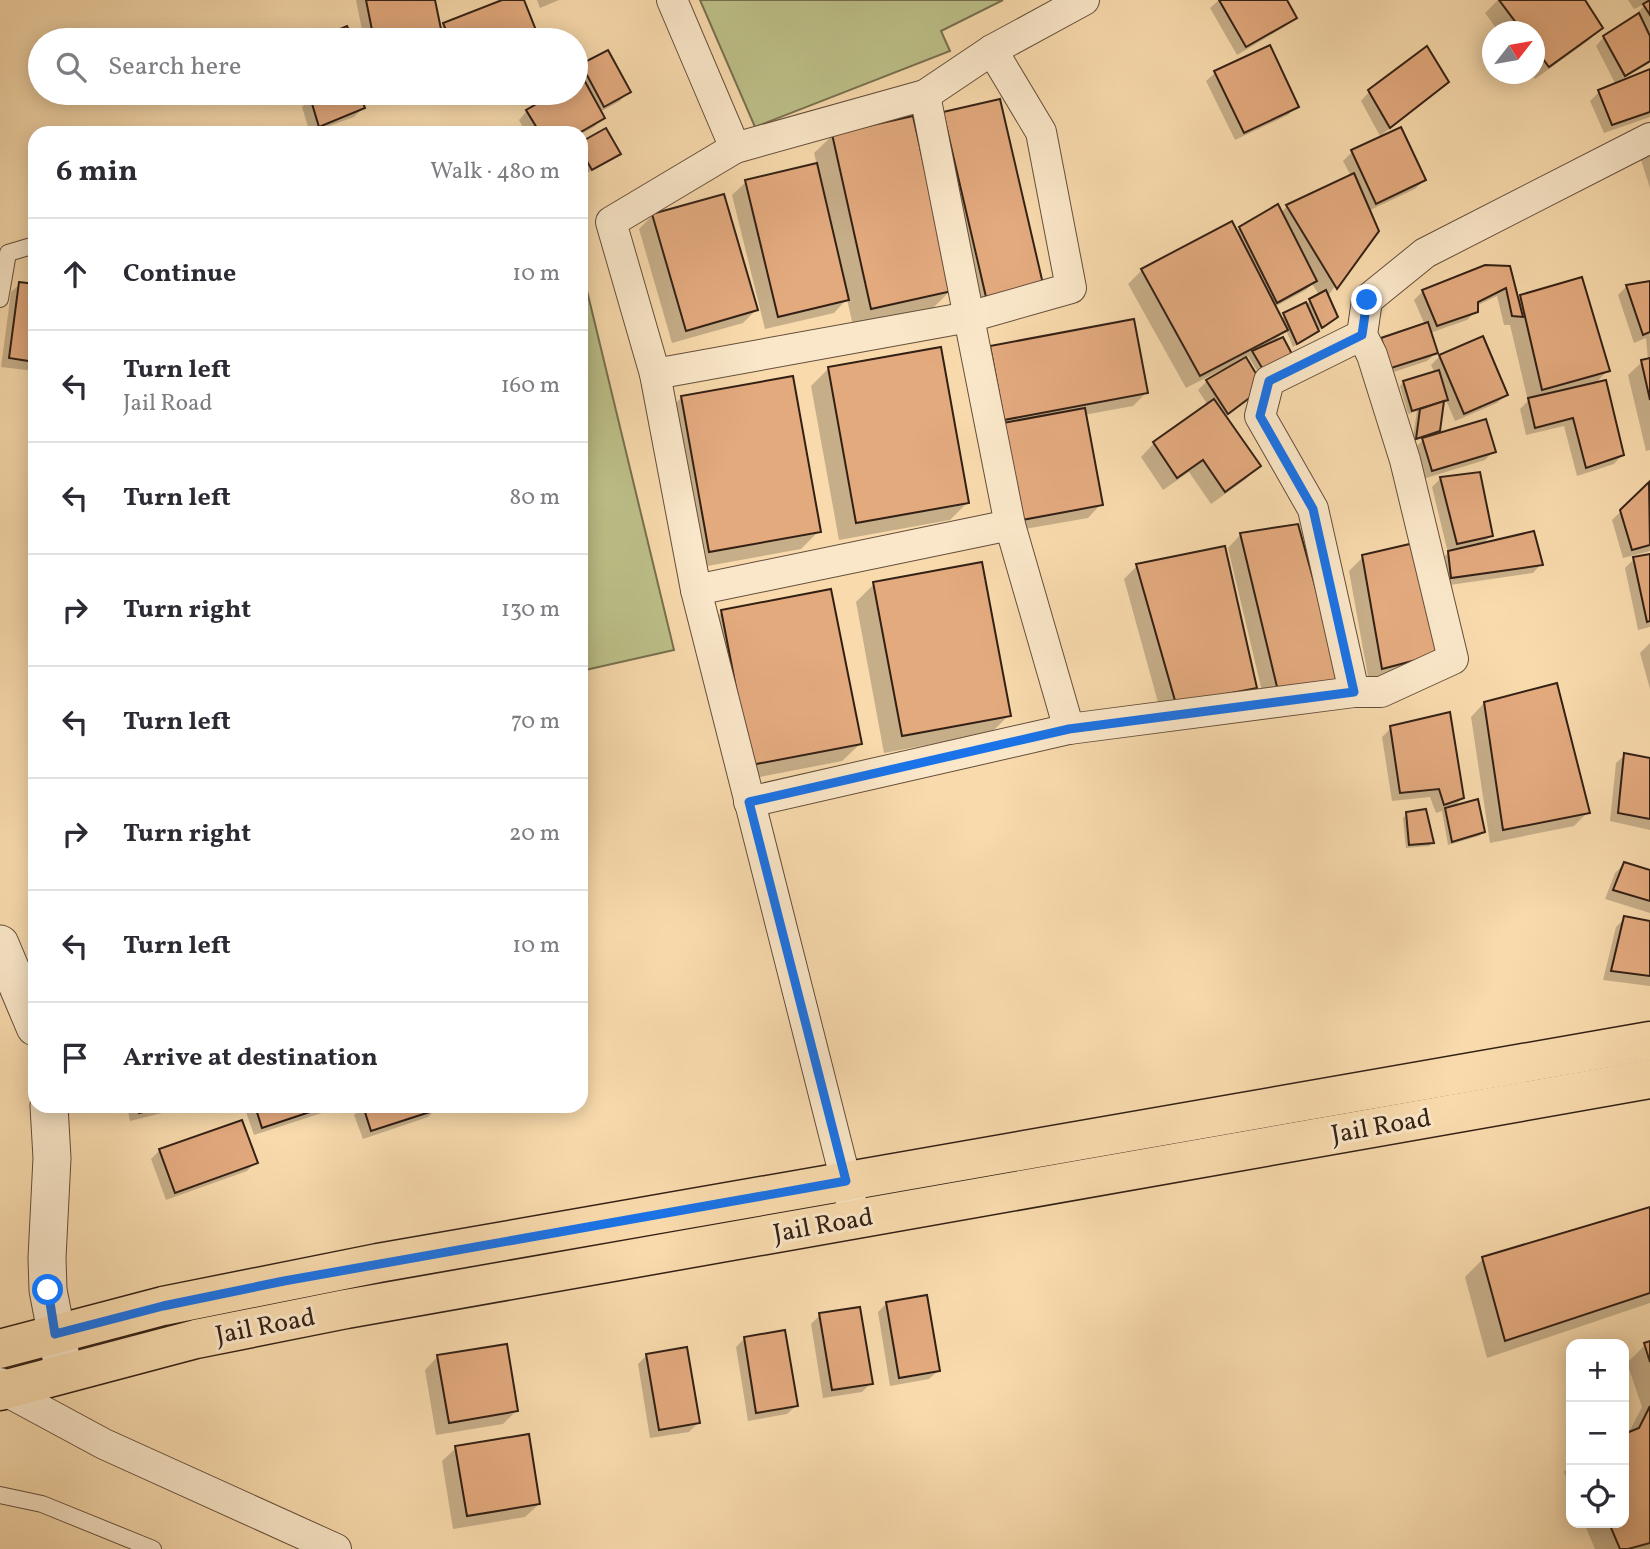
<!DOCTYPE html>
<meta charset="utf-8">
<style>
:root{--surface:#fff;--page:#f7f7f7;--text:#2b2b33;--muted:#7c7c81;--line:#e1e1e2}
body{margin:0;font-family:Vollkorn,serif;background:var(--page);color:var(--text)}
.controls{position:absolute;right:21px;bottom:21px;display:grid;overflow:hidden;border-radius:14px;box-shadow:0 4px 18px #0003}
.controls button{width:63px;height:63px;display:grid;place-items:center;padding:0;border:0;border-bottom:2px solid var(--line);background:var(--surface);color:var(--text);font:35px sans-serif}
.compass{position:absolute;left:1482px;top:21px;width:63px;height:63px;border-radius:50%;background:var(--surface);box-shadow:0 4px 18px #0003;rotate:59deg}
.stop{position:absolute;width:21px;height:21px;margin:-16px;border:5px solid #1a73e8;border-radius:50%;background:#fff}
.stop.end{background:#1a73e8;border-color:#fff;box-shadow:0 2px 7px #0008}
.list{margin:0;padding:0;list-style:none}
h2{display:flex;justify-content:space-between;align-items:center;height:91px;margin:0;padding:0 28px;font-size:30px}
h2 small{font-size:23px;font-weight:400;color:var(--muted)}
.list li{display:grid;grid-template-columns:46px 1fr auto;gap:21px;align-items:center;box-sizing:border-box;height:112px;padding:0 28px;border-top:2px solid var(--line)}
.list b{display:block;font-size:26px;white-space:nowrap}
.list p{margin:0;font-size:23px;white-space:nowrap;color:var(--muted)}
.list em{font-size:23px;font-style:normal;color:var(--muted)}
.icon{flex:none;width:38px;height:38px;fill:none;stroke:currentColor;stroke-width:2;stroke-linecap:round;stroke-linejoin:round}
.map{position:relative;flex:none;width:1650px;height:1549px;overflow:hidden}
.search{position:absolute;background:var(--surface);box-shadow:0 4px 18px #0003;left:28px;top:28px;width:560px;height:77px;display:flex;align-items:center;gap:18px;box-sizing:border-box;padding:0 24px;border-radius:38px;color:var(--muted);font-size:26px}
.panel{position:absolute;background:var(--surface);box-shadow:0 4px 18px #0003;left:28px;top:126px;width:560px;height:987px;border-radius:21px}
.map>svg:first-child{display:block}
</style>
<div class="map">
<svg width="1650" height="1549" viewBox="0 0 1650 1549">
<rect width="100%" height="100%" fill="#f8daac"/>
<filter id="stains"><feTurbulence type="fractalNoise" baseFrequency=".00286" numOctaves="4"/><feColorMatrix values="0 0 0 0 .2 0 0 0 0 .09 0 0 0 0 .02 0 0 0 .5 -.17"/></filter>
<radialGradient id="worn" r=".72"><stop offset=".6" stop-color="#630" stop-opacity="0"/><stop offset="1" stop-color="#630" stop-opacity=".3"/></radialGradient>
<g fill="#bdc089" stroke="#78704f" stroke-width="2">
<path d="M700,0H1003L941,31L950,51L755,127Z"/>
<path d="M581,266L674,650L581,671Z"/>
</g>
<g fill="#0003" fill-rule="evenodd">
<path d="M356,0H433L439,30L444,25L507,0H522L537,38L535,40H438L435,32L430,37L415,40H364Z"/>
<path d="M537,0H559L540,8Z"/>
<path d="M1219,0H1285L1295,17L1286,26L1237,55L1210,8Z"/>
<path d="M1498,0H1583L1601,27L1588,41L1535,79L1531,74H1534V32H1499L1485,13Z"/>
<path d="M1628,0H1650V63L1621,80L1622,82L1650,71V117L1604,133L1590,101L1599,92L1616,85L1596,46L1604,37L1637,17L1636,14L1647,3L1634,9Z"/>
<path d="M607,52L628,92L620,101L600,112L603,118L594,127L581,134L526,133L519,120L527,111L560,93H576V71Z"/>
<path d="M1215,73L1297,106L1288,115L1235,140L1206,81Z"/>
<path d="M1438,91L1380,136L1361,101L1369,92Z"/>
<path d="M325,93H357L363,108L354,117L310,133L302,107L311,98Z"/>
<path d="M944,113L1042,284L973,310Z"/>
<path d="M832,136L951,290L933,308L853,326L847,299L834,313L765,329L732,195L746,182L817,165L814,153Z"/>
<path d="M581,144L615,157L587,173L581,162Z"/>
<path d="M1650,151V188L1641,160Z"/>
<path d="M1352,152L1424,180L1415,189L1368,211L1377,230L1327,297L1332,321L1293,347L1286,330L1272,343L1263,380L1248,356L1245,358L1262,387L1225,417L1259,466L1246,479L1211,504L1189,472L1163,490L1141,457L1154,443L1208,405L1198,390L1207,381L1222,373L1221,370L1186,388L1128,284L1142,270L1231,224L1236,232L1240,228L1281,213L1287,206L1351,176L1343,161ZM1312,284L1320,296L1280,319L1274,307L1306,290Z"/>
<path d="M653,215L756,310L743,323L672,343L639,229Z"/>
<path d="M1509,268L1517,300L1521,296L1608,370L1594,385L1622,455L1614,464L1577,476L1564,426L1526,435L1520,409L1528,401L1510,325H1504L1497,296L1476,306V311L1467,320L1430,333L1436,353L1427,361L1382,376L1373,349L1382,340L1425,325L1414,300L1423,291Z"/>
<path d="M1650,283V450L1646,451L1628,375L1642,362L1648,360L1646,338L1634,343L1618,295L1627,286Z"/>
<path d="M20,284L35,286V371L1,367L11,292Z"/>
<path d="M991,348L1147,392L1133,406L1084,415L1101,504L1088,518L1008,532L977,362Z"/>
<path d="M1440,356L1506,395L1497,403L1455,421L1446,400L1442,404L1437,430L1413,438L1417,411L1408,414L1400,386L1404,382L1435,373L1431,365Z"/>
<path d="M829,368L968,502L950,520L839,540L811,386Z"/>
<path d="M682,397L819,531L801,549L691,569L664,415Z"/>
<path d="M1425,438L1494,451L1485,460L1423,479L1414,449Z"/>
<path d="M1440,479L1491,536L1482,544L1541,564L1533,573L1443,586L1440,561L1448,553L1432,487Z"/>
<path d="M1650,484V551L1623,558L1612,520Z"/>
<path d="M1241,534L1340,683L1265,704L1228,548Z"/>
<path d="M1650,556V627L1638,630L1625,568L1634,559Z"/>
<path d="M1363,557L1441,653L1369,682L1349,571Z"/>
<path d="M1137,566L1255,687L1242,701L1162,717L1124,579Z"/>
<path d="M874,584L1009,715L991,733L884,753L856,602Z"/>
<path d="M722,612L860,744L842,761L734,782L704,630Z"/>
<path d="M1650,643V689L1640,653Z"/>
<path d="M1484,703L1588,812L1574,826L1490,843L1471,717Z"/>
<path d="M1391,728L1463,798L1453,807L1483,832L1479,836L1448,845L1442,811L1436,813L1430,797L1392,801L1382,737Z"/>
<path d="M1625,755L1650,760V830L1610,821L1616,763Z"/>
<path d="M1407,814L1432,843L1429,846L1406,848L1403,818Z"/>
<path d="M1624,864L1650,872V913L1605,899L1615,873Z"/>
<path d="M1625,918L1650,923V986L1603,980L1616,927Z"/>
<path d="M127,1106H175L170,1111L130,1121Z"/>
<path d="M244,1106H335L331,1110L254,1135Z"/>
<path d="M363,1106H436L437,1108L428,1117L363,1139L354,1115Z"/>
<path d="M160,1150L256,1162L247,1171L166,1200L151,1159Z"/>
<path d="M1650,1209V1303L1487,1358L1465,1277L1483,1259Z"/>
<path d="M887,1303L938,1371L929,1379L890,1386L878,1312Z"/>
<path d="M820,1315L871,1383L862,1392L823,1398L811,1324Z"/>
<path d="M745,1338L796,1406L787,1414L748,1421L736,1347Z"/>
<path d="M1650,1343V1549H1595L1584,1523H1624V1436L1628,1434L1642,1407L1627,1363L1645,1345Z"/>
<path d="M647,1355L698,1423L689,1432L650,1438L638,1364Z"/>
<path d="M438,1356L516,1411L503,1424L436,1435L425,1370Z"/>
<path d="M456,1448L539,1504L525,1517L453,1529L442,1461Z"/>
<path d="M1571,1465V1490L1564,1472Z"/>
</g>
<g fill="#e3aa7e" stroke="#332015" stroke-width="2">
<path d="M366,0H435L441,29L374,40Z"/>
<path d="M502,0H524L539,38L534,40H450L443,23Z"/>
<path d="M1219,0H1287L1297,18L1246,47Z"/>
<path d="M1499,0H1585L1603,28L1549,67L1534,47V32H1523Z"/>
<path d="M1650,0V15L1643,4Z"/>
<path d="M1639,13L1650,36V61L1625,76L1603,36Z"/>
<path d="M347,26L353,40H314Z"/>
<path d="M1270,45L1299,107L1244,133L1214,71Z"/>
<path d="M1427,46L1449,82L1390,128L1368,90Z"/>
<path d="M608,50L631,92L604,107L581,64Z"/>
<path d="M1650,69V112L1612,125L1598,90Z"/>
<path d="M583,78L605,118L579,133H540L526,110L556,93H576V82Z"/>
<path d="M320,93H359L365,108L319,127L310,97Z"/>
<path d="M1000,99L1043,284L986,297L943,112Z"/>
<path d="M913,116L952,291L871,309L832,134Z"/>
<path d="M465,127L467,133H450Z"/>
<path d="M1401,127L1426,180L1376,204L1351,150Z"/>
<path d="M606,128L621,154L592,170L581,151V142Z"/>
<path d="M817,163L849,300L778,317L745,180Z"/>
<path d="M1354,173L1379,231L1337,289L1286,205Z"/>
<path d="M724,194L758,310L686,331L652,214Z"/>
<path d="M1278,204L1317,281L1277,303L1239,227Z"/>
<path d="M1232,221L1288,330L1200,376L1141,269Z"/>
<path d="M1485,265L1510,266L1523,317L1512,316L1506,288L1478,302V312L1437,326L1422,290Z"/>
<path d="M1582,277L1610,371L1542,390L1520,295Z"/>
<path d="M1650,281V332L1643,335L1626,285Z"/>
<path d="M19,282L35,284V362L9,358Z"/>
<path d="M1326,290L1338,317L1322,328L1309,299Z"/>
<path d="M1306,302L1319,331L1297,344L1283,313Z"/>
<path d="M1134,319L1148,393L1004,420L990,346Z"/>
<path d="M1428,322L1438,353L1391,368L1381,338Z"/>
<path d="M1483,336L1508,395L1464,414L1439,355Z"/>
<path d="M1283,337L1293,356L1268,378L1252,351Z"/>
<path d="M941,347L969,503L856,523L828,367Z"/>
<path d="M1246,357L1264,387L1228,414L1206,380Z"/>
<path d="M1650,358V400L1641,360Z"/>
<path d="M1439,370L1448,400L1412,411L1403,381Z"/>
<path d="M793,376L821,532L709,552L681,396Z"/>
<path d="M1606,380L1624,455L1586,468L1573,418L1535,428L1528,398Z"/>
<path d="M1214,399L1261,466L1225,492L1203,460L1177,478L1153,442Z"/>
<path d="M1444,401L1440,431L1416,439L1420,409Z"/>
<path d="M1085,408L1103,505L1022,520L1003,423Z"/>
<path d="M1486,419L1496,452L1432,471L1422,438Z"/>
<path d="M1480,472L1493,536L1457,544L1440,477Z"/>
<path d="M1649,482L1650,545L1632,550L1620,510Z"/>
<path d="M1298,524L1342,684L1278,691L1240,533Z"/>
<path d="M1534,531L1543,565L1451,578L1448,551Z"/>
<path d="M1414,543L1443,653L1382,669L1362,555Z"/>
<path d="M1225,546L1257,688L1176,704L1136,564Z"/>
<path d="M1650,554V621L1647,622L1633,557Z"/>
<path d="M982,562L1011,716L902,736L873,582Z"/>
<path d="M831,589L862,744L751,765L721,610Z"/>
<path d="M1557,683L1590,813L1503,830L1484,702Z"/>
<path d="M1450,712L1464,798L1444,805L1439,789L1400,793L1390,726Z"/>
<path d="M1624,753L1650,758V819L1618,813Z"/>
<path d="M1478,799L1485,832L1452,842L1445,808Z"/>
<path d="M1426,809L1434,843L1409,845L1406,812Z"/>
<path d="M1624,862L1650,870V901L1613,890Z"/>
<path d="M1624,916L1650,921V976L1611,971Z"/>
<path d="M137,1106H168L139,1113Z"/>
<path d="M255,1106H328L262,1128Z"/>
<path d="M363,1106H438L439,1109L371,1131Z"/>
<path d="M242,1120L258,1163L175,1193L159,1149Z"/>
<path d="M1650,1207V1293L1505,1341L1482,1257Z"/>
<path d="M927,1295L940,1371L899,1378L886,1302Z"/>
<path d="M860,1307L873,1384L832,1390L819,1313Z"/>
<path d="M785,1330L798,1406L756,1413L744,1337Z"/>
<path d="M1650,1341V1362L1644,1343Z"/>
<path d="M507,1344L518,1411L449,1423L437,1355Z"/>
<path d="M687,1347L700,1423L659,1430L646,1354Z"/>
<path d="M1650,1406V1543L1628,1549H1620L1609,1523H1624V1434L1639,1428Z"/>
<path d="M529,1434L540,1504L467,1516L455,1446Z"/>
</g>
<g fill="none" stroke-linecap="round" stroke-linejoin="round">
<defs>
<g id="service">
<path d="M0,299L8,253L35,245"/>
<path d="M0,1495L42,1504L153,1549"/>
</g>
<g id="minor">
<path d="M672,0L735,148L611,222L655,374L696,590L851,1201"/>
<path d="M925,95L1010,525L1069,729"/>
<path d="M735,148L925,95L992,50L1084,0"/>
<path d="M655,374L969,317L1071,288L1041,132L992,50"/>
<path d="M696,590L1010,525"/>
<path d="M1354,692L1313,509L1260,416L1269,381L1362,335"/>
<path d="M749,802L1069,729L1354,692H1381L1453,659L1405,460L1372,355L1362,335L1367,300L1425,253L1650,138"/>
<path d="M0,1383L4,1390L104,1444L336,1549"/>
</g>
<g id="tertiary">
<path d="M0,944L35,1027"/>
<path d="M49,1106L52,1158L47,1258L48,1290L64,1373"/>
</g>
<g id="primary">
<path d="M0,1349L163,1306L378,1263L1650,1041"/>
<path d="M0,1391L196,1339L346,1309L1650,1079"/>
</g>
</defs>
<use href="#service" stroke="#644e3b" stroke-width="18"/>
<use href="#minor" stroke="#644e3b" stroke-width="32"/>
<use href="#tertiary" stroke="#644e3b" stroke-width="39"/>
<use href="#primary" stroke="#332015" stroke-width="41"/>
<use href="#service" stroke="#fae7c9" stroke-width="16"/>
<use href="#minor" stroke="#fae7c9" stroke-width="30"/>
<use href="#tertiary" stroke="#fae7c9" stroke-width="37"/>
<use href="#primary" stroke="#f8daac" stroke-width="38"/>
</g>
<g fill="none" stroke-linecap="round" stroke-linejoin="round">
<path stroke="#1a73e8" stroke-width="9" d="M48,1290L55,1334L163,1306L284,1281L846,1181L749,802L1069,729L1354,692L1313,509L1260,416L1269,381L1362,335L1367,300"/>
</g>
<g text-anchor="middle" stroke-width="6" stroke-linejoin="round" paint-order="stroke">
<g font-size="26" fill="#332015" stroke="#fae7c9">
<text transform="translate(1381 1125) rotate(-10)" y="9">Jail Road</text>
<text transform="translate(823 1224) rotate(-10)" y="9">Jail Road</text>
<text transform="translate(265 1325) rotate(-11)" y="9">Jail Road</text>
</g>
</g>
<rect width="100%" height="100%" filter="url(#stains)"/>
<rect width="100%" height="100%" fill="url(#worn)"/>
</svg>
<div class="controls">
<button>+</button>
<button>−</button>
<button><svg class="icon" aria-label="locate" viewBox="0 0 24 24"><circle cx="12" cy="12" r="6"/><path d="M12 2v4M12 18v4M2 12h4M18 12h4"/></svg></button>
</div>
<svg class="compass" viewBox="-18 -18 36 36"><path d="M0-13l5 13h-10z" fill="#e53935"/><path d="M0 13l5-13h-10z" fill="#7c7c81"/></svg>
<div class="stop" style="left:48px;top:1290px"></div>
<div class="stop end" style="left:1367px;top:300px"></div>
<div class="search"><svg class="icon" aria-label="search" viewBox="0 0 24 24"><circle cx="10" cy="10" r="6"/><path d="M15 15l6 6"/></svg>Search here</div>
<section class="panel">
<h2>6 min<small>Walk · 480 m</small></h2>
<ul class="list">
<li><svg class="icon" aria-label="ahead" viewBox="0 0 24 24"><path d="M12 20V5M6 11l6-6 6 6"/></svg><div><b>Continue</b></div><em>10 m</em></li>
<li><svg class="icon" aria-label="left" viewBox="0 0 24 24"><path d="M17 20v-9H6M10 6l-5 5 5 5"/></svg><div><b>Turn left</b><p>Jail Road</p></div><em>160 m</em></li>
<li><svg class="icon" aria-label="left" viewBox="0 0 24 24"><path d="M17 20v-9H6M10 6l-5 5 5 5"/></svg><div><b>Turn left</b></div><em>80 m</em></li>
<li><svg class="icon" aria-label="right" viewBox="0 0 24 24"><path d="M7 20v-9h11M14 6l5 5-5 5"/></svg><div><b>Turn right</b></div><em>130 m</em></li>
<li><svg class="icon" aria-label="left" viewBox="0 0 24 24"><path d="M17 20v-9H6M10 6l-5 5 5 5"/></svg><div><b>Turn left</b></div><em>70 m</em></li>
<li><svg class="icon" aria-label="right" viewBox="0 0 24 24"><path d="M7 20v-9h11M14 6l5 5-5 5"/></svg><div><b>Turn right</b></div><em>20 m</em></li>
<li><svg class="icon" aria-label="left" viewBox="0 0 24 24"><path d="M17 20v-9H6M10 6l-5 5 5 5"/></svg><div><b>Turn left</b></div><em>10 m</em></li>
<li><svg class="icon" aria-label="arrive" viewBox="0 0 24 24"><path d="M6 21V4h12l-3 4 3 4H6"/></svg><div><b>Arrive at destination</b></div></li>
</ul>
</section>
</div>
